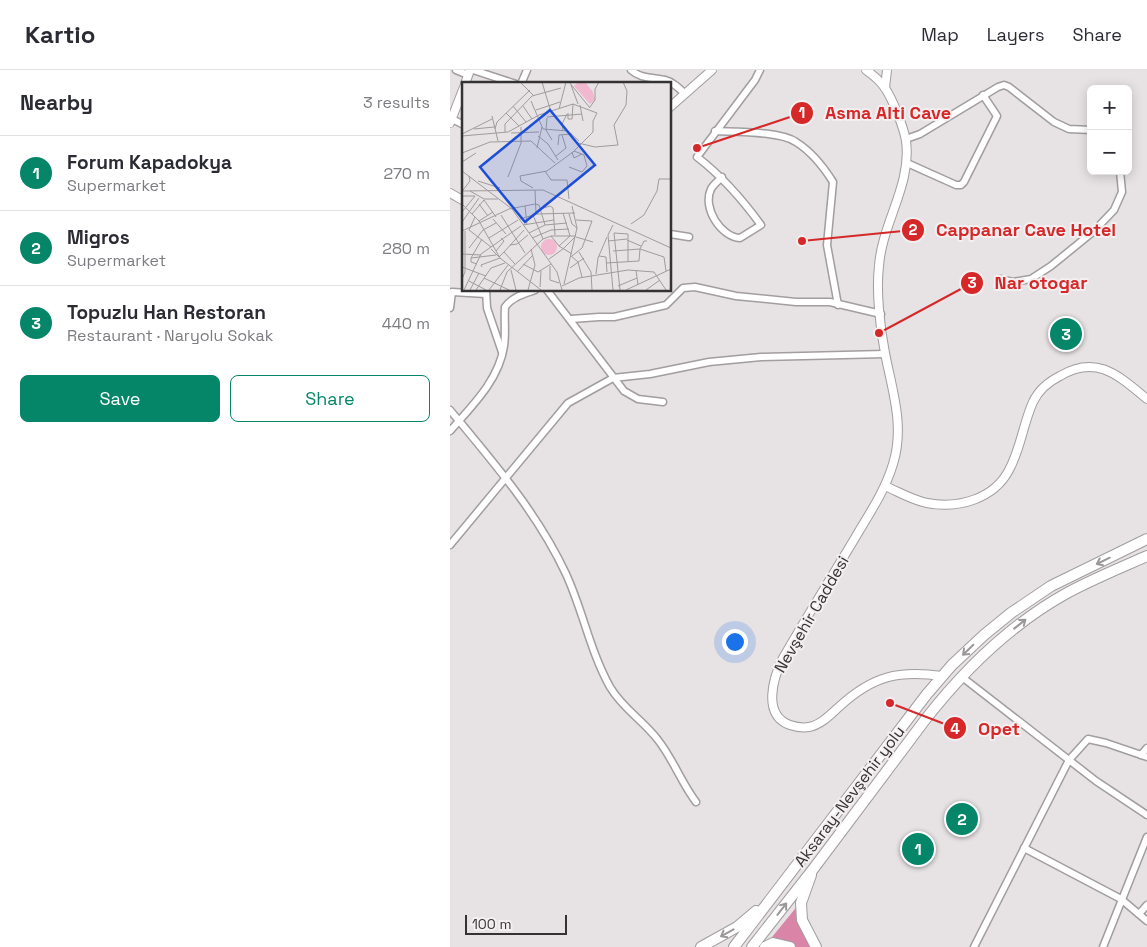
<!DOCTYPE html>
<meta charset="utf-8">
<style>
:root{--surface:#fff;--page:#f2f2f3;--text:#2b2b33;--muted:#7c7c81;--line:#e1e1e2;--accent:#068669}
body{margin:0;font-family:"Space Grotesk",sans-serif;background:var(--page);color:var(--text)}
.controls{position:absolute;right:15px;top:15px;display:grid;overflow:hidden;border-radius:8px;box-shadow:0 2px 12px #0003}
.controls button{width:45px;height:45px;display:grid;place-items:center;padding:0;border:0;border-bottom:1px solid var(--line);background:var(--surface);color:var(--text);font:25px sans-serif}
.scale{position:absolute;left:15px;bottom:12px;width:102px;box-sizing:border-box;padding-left:5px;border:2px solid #343233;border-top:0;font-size:14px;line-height:18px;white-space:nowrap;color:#343233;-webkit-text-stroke:4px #f4eff1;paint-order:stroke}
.you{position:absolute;left:284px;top:571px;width:18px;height:18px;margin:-12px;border:4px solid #fff;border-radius:50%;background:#1a73e8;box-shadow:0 0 0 8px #1a73e833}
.badge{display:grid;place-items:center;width:32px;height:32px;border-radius:50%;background:var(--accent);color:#fff;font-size:16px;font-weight:700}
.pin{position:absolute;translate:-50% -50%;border:2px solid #fff;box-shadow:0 1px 5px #0006}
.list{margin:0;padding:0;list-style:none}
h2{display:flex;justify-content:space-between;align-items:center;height:65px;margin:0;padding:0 20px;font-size:21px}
h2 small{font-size:16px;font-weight:400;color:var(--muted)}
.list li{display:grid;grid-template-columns:32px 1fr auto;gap:15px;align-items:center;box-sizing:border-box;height:75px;padding:0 20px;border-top:1px solid var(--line)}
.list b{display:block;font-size:19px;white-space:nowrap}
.list p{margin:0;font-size:16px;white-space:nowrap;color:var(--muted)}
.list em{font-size:16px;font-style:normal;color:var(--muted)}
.actions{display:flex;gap:10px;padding:15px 20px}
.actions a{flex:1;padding:11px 0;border:1px solid var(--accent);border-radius:8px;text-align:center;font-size:18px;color:var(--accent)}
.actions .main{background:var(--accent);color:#fff}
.map{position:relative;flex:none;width:697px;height:877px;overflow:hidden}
header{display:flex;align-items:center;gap:30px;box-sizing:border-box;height:70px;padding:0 25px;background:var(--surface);border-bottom:1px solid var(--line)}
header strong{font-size:24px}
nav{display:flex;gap:28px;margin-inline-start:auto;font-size:18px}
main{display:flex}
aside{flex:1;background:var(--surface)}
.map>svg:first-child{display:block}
</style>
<header>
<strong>Kartio</strong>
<nav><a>Map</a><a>Layers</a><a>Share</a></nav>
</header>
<main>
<aside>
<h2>Nearby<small>3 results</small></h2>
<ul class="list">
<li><span class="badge">1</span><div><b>Forum Kapadokya</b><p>Supermarket</p></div><em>270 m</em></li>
<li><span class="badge">2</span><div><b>Migros</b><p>Supermarket</p></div><em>280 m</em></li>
<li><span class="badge">3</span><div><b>Topuzlu Han Restoran</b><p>Restaurant · Naryolu Sokak</p></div><em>440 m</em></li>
</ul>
<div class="actions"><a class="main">Save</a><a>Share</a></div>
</aside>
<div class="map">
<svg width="697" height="877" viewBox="0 0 697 877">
<rect width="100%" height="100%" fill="#e7e2e4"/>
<path fill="#da84a8" d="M349,834L363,877H345L343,875L318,872Z"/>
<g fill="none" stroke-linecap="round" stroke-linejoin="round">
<defs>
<g id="minor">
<path d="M6,0L18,5"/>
<path d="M23,0L66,14"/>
<path d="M181,0C191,9 202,7 215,10C223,12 229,18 235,24"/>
<path d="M71,14L77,0"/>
<path d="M2,49L14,55"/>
<path d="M265,61C285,62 330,61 346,72C362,82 373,96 383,112L377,175L388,235"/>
<path d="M456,69L470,64L548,17L554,15L559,17L604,52L619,59L641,60"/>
<path d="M457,93L506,115H511L514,112L547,46L533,25"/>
<path d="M272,107C268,111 263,115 261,119C252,138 271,167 290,168L311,155C292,129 272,106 247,87L305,10L310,0"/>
<path d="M220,164L239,167"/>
<path d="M551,209L563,212L581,209L601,196L644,161L664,140L672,122L670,101"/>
<path d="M36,220L37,238L52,282"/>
<path d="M97,220L174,321L188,329L213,332"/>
<path d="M0,238L2,222L36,224"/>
<path d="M121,249L149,247H164L216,235L233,218L245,217L286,226L346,232H380L431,244"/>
<path d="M0,340C43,392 87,442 116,504C133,541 140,581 160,617C173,639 193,650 208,670C223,689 231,712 246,732"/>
<path d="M0,361C22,336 49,310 54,276C56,263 54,250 55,237C62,227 74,224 85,220"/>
<path d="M0,475L118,333L163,308L200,304L259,292L311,287L435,284"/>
<path d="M512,607L646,711L697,745"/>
<path d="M691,685L697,678"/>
<path d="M574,778L671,829L697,851"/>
<path d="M689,844L697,835"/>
<path d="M524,877L619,690L638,669L656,673L697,687"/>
<path d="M653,877L697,767"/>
</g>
<g id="tertiary">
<path d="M416,0C423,5 431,12 435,18C443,30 454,58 456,71C462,115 432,153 429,196C426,221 430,258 435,283C442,320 455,356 443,394C435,421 419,444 405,468C381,508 356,548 333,588C323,608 312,645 340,655C346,657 353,658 359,657C371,655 381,644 390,636C423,606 448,600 492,606"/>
<path d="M15,14L20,0"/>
<path d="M435,18L437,0"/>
<path d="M220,37L262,0"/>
<path d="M0,53L14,17"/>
<path d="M0,123L14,131"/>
<path d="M435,416C449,422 462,430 477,433C508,439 544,429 559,400C571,378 573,354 583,332C589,319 598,312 610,306C647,284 669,306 697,329"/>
</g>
<g id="trunk">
<path d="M361,805L351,833L352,850L366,877"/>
<path d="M251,877L287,857L306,841"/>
<path d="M284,877L477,624L502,595L534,565L561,543L601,516L697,469"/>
<path d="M302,877L364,798L475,650C514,600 561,554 617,523C643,509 670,498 697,486"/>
<path d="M315,877L323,873L340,877"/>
</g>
</defs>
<use href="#minor" stroke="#a29d9f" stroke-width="9"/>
<use href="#tertiary" stroke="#a29d9f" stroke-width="10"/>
<use href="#trunk" stroke="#a29d9f" stroke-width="12"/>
<use href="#minor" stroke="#fff" stroke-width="6"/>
<use href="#tertiary" stroke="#fff" stroke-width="8"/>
<use href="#trunk" stroke="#fff" stroke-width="10"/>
</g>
<defs><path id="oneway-shaft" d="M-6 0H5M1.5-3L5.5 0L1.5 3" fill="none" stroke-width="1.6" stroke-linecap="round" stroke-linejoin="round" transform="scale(1.25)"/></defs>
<g stroke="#9a9899">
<use href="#oneway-shaft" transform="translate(653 491) rotate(154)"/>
<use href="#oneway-shaft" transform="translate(570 554) rotate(-38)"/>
<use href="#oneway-shaft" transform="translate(518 580) rotate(136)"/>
<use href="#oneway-shaft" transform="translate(332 839) rotate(-52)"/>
<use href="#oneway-shaft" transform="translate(277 863) rotate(151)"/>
</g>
<g text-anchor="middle" stroke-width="4" stroke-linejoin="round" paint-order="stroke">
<g font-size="16" fill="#343233" stroke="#f4eff1">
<text transform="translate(361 544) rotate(-60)" y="6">Nevşehir Caddesi</text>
<text transform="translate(399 726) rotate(-53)" y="6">Aksaray-Nevşehir yolu</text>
</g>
</g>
<g transform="translate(12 12)">
<rect width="209" height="209" fill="#e7e2e4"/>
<path d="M117,0H123L131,10L133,18L128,22L112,4ZM79 165a8 8 0 1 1 16 0a8 8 0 1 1-16 0Z" fill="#f2b8cf"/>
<path fill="none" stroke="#9f9c9d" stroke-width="1" d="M58,0L72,14M80,0L89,30M107,0L128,26M109,3L116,22M69,19L81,47L106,49L117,59M118,23L121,39M51,24L64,40M61,24L70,37M128,25L133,18V7L137,0M97,27L104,0M74,28L98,20M44,31L57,44M106,31V37H110L111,22M30,34L36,59M85,35L120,32M85,36L84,48L90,58M12,47L32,45M33,47L35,40L68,8M101,48L100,42L105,32M43,50V42L70,14L99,6M49,51L77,50M0,52L30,37M0,54L46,50L77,33L111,22L135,31L131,39V50L111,70L85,89L58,94L59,99L71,106M76,54L86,62L96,78M116,61L133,65L156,63L152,43L164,23L165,9L161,0M96,63L97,53L110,52M75,66L80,45M110,70L112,76L120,72M0,71L28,60L69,59L93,81M94,74L104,66L100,53M0,80L14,71M107,85L120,90L125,84L122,73L112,69M0,89L50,127M83,89L89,98H105L107,117M46,95L59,61V45M16,99L38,106M1,108L8,99L7,94M73,108L74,132M0,109L81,108L209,166M8,109L22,117H36M0,114H13L0,130M0,122L17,139L38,176L79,208M17,122L26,134M63,124L65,143M50,127L95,190L100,208M78,127L88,124L91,126L93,153M10,132L22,118L34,135M107,132L110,142L115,146M39,133L63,171M71,133L81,157M13,135L7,148L29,165M31,137L44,152M58,137L75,132L113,131M17,139L31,130M0,140L17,116M169,142L182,133L195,109L197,97H209M61,143L92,138M151,143L146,153L151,208M0,149L47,127L73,122L77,123L83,143M67,151L83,143L105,141M89,154L97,164L110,172M114,155L131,160M27,156L56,138M70,156L89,148L107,147M165,158L179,164M146,159L165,157M48,163L55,162L66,153M97,164L108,154L101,131M7,166L21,148L34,141M29,167L37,175L42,170L53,182M101,167L113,155M34,169L42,159L39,156M151,169L178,167L182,159H185M42,170L62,148M117,170L129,190L130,208M0,172L19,173M109,174L116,180L120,195M110,174L120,166L130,139L114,138M137,174L144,175L145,190M9,176L34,173M87,177L101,167M144,181L177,179L178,167L202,175L204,189M15,182L9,180V176L20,157M61,182L76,190L89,182M88,184V198L97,201M0,185L24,194M20,185L19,183L38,176M108,186L122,176M49,188L54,208M174,188L176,203M55,190L71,173M134,192L136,176L145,155M22,196L47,208M0,197L3,190V149M7,199L24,208M102,202L115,146L110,124M100,204L117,196L166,188L192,190L204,208M156,204L175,196M78,205L79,189M2,208L19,172L59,144M8,208L17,191M14,208L29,186L43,181M27,208L46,183M38,208L45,190L81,157L89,154H114M66,208L73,183L69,167M158,208L152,151L166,152V180M164,208L209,187M184,208L198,198"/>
<path fill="#1d4ed8" fill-opacity="0.15" stroke="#1d4ed8" stroke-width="2.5" d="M88,28L133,83L63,140L18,85Z"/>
<rect width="209" height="209" fill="none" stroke="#343233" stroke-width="2.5"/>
</g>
<path fill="none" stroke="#d62828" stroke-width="2" d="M247 78L352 43M352 171L463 160M429 263L522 213M440 633L505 658"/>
<g fill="#d62828" stroke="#f4eff1" stroke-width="2">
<circle cx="247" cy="78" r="5"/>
<circle cx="352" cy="171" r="5"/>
<circle cx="429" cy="263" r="5"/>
<circle cx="440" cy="633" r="5"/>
<circle cx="352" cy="43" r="12"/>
<circle cx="463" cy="160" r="12"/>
<circle cx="522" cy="213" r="12"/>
<circle cx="505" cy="658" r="12"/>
</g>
<g font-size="15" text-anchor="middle" font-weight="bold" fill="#fff">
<text x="352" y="48">1</text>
<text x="463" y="165">2</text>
<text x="522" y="218">3</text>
<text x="505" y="664">4</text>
</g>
<g font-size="18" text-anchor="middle" font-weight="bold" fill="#d62828" stroke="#f4eff1" stroke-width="4" stroke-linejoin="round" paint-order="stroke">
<text x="438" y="49">Asma Alti Cave</text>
<text x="576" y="166">Cappanar Cave Hotel</text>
<text x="591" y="219">Nar otogar</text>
<text x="549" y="665">Opet</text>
</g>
</svg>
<div class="controls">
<button>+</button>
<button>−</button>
</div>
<div class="scale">100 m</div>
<div class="you"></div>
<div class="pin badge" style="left:468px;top:779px">1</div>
<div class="pin badge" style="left:512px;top:749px">2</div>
<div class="pin badge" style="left:616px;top:264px">3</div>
</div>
</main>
